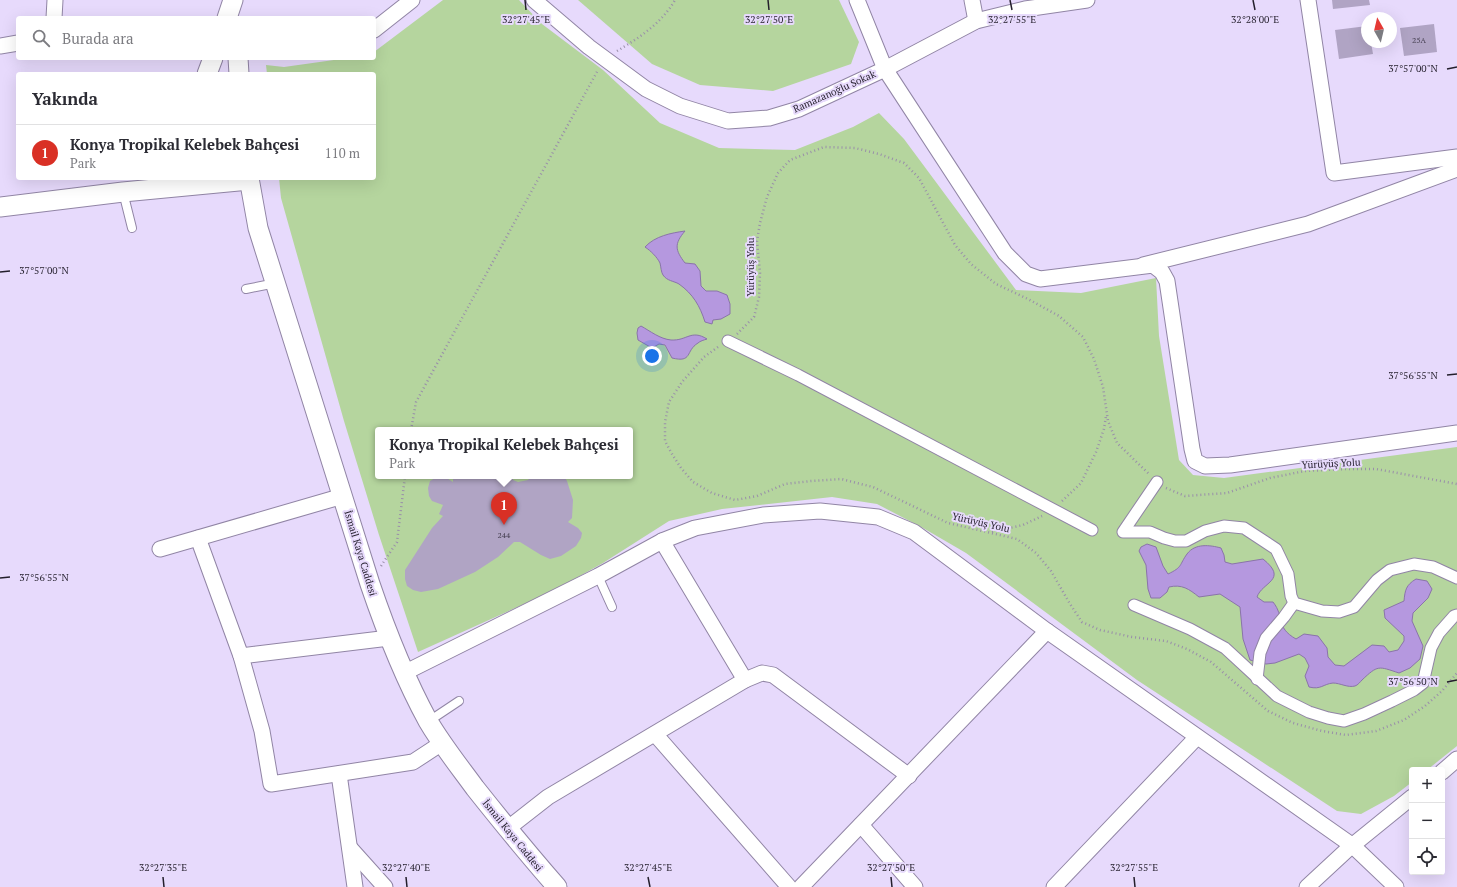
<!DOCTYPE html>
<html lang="tr">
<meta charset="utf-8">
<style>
:root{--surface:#fff;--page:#f2f2f3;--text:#2b2b33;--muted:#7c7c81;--line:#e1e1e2;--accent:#d93025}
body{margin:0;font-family:"PT Serif",serif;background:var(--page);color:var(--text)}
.controls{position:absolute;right:12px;bottom:12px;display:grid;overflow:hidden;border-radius:4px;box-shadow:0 4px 16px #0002}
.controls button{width:36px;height:36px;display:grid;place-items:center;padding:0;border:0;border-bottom:1px solid var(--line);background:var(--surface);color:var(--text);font:20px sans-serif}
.compass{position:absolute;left:1361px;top:12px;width:36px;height:36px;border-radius:50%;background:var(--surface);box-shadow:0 4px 16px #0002;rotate:352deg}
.you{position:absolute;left:652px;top:356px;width:14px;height:14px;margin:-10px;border:3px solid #fff;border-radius:50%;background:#1a73e8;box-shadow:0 0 0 6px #1a73e833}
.badge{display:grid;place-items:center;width:26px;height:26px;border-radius:50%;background:var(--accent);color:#fff;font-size:13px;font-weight:700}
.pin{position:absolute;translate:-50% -33px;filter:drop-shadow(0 1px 2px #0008)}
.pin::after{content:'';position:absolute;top:21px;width:14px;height:12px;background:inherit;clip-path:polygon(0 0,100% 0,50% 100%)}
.popup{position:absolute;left:375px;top:427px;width:258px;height:52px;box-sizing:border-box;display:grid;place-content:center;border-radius:4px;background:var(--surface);filter:drop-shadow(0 1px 3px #0005);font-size:13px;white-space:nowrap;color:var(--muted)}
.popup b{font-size:15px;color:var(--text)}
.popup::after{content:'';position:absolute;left:50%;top:100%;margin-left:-8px;border:8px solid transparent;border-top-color:var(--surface)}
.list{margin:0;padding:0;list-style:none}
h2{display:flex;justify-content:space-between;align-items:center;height:52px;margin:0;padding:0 16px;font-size:17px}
h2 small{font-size:13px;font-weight:400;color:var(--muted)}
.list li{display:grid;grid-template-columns:26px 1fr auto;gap:12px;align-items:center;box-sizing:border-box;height:56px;padding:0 16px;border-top:1px solid var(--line)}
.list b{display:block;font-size:15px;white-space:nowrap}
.list p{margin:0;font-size:13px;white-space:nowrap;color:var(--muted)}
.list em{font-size:13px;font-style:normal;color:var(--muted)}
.icon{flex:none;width:22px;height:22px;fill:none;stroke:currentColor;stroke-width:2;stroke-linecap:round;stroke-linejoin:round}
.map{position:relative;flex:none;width:1457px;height:887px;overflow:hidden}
.search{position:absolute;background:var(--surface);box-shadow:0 4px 16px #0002;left:16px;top:16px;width:360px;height:44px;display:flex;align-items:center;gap:10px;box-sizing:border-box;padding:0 14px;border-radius:4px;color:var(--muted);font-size:15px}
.panel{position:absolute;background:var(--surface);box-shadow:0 4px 16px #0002;left:16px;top:72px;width:360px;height:108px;border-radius:4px}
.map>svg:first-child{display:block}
</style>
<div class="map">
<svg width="1457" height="887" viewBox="0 0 1457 887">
<rect width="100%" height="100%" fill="#e7dafc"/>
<g fill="#b5d59e" fill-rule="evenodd">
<path d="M443,0H519L542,24L603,70L660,123L719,148L795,150L853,127L879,113L904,139L1016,290L1081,293L1156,278L1159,336L1179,460L1193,475L1224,478L1457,447V746L1427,770H1412V782L1394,796L1361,814L1337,811L1137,680L966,553L923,528L877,504L832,497L722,509L669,521L603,563L553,591L418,652L379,535L344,421L281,198L279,178H374V74H267L266,65L284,67L348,58H374V52ZM378,430H630V476H378Z"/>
<path d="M578,0H839L859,42L851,64L773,91L700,85L652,64Z"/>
</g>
<g fill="#b598df" stroke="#8a74a9">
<path d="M685,231C674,244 675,250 685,263L695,264L700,271L701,286L706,291H717L727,295L730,304V314L721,319L713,320L712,324L705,322C700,306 693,294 679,284C674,281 667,281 663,275C661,272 661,267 660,263C657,257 651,251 645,247C655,236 671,233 685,231Z"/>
<path d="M641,326C650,331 660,339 671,340C687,341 691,329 707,339C704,340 700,341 698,343C685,351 693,363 672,358L665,345L659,344L652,348L638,340L637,333L638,328Z"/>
<path d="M1147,544L1156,547L1163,566L1168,574C1183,567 1179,565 1187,554C1195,543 1210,545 1221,548L1224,555L1225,562L1232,564L1263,559C1289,580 1262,582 1257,597L1264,602H1273C1285,617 1275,627 1296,639L1304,634L1318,636L1327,648L1328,657L1335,665L1344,666L1372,645L1384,646L1389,652L1398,650L1404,641V636L1385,618L1384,610L1404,601C1405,590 1406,585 1416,579L1427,581L1432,589L1428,598L1413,613L1412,621L1423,646L1420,659L1410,668L1399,673C1378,666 1378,665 1362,680C1360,682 1358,685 1355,686C1348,688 1340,683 1333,683C1323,684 1321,690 1309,687L1305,676L1309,666L1305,658L1299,654L1275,663L1266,664L1250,660L1243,639L1240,607L1220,594L1199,597C1189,589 1182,584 1169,587L1167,592L1160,598H1151L1148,589L1146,565L1139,551L1141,547Z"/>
</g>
<g fill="#b0a4c4">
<path d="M1332,0H1369L1370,5L1333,9Z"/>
<path d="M1434,24L1437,52L1404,56L1400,28Z"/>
<path d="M1367,26V42H1371L1373,54L1339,59L1335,30Z"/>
<path d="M453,476H513V480L518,482L528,480L532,476H564L567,481L573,500L572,518L568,522L578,528L582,533L581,538L576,546L561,556L550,559L541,555L520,542H514L498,557L475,572L438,589L421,592L413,590L407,586L405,579V570L432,528L443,516L439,514L443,505L432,501L429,496L428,488L430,481L437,477H445L453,482Z"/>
</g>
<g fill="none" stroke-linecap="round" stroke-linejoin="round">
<defs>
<g id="service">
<path d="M123,192L132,228"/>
<path d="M246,289L276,283"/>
<path d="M598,576L612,607"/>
<path d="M429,721L459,701"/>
</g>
<g id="pedestrian">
<path d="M728,341L798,375L1092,530"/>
<path d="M1157,482L1123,532H1150L1164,538L1175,541H1186L1205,531L1224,526L1244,528L1276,549L1288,574L1291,596L1294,603L1322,611L1339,612L1354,607L1377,580L1390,570L1414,564L1433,567L1457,578"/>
<path d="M1134,605L1190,629L1225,648L1277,696L1309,712L1328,718L1344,721L1364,714L1392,701L1414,690L1423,683L1431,648L1439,633L1454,616L1457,615"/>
<path d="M1257,679L1260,653L1266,638L1284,617L1294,603"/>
</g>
<g id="minor">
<path d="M534,0L589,47L646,89L680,106L728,121L769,118L799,109L885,69L976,21L1025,9L1087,0"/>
<path d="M857,0L885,69L1005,253L1026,274L1040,279L1153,265L1162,272L1167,281L1192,449L1195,461L1205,466L1230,465L1457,433"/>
<path d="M972,0L976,21"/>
<path d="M1308,0L1334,173L1457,157"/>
<path d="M54,18L55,0"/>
<path d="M374,30L412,0"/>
<path d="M0,46L18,43"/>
<path d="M1143,265L1308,224L1457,169"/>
<path d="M198,538L241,656L262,731L271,784L413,762L442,743"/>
<path d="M662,541L745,680"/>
<path d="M160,549L343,496"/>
<path d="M241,656L389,638"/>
<path d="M404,673L598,576L662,541L695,528L763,515L820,511L878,517L914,532L1047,631L1353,846L1396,887"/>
<path d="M655,734L789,887"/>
<path d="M1442,772L1457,759"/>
<path d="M339,774L355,887"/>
<path d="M861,825L915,887"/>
<path d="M507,829L548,797L745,680L762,673L773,675L909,776"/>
<path d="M350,848L385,887"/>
<path d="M801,887L1047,631"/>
<path d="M1054,887L1197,737"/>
<path d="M1307,887L1348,849L1412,797"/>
</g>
<g id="tertiary">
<path d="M227,18L233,0"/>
<path d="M238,58L239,74"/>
<path d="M207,74L213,58"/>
<path d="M249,178L258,228L370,584C386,631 404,677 428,721C442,745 459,766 475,788C502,822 529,855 557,887"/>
<path d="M0,207L123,192L249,180"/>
</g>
</defs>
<use href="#service" stroke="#9185a5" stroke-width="10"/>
<use href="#pedestrian" stroke="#9185a5" stroke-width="13"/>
<use href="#minor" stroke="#9185a5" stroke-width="17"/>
<use href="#tertiary" stroke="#9185a5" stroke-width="21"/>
<g stroke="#998fa9" stroke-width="2.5" stroke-dasharray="1 3" stroke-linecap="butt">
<path d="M617,51C639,38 662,23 675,0"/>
<path d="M737,334L754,317L759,297L760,273L757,241L760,223L767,197L778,173L790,160L824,147L855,148L879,154L904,163L919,178L955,245L971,264L996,284L1028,299L1059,316L1083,337L1094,359L1103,387L1108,421L1117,443L1150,475"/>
<path d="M718,347L704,357L682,382L669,402L665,422V441L672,454L681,468L693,482L712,493L735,500L757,496L785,484L811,481L841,479L873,487L948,523L1017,539L1036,553L1051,571L1070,604L1082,622L1100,630L1132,637L1166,641L1187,649L1211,662L1268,711L1293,723L1322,731L1346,735L1376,731L1404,720L1425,706L1442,691L1457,673"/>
<path d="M411,430L416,402L598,70"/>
<path d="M1166,488L1185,496L1227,493L1270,478L1305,471L1347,469H1376L1457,484"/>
<path d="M1062,501L1081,483L1096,452L1104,429L1106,416"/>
<path d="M992,532L1023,525L1042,516"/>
<path d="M381,566L397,542L405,476"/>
</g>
<use href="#service" stroke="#fff" stroke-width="8"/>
<use href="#pedestrian" stroke="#fff" stroke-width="11"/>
<use href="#minor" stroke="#fff" stroke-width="15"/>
<use href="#tertiary" stroke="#fff" stroke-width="19"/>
</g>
<path fill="none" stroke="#241f2c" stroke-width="1.5" d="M525,0L526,10M768,0L769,10M1010,0L1012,10M1253,0L1255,10M1447,69L1457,67M0,272L10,271M1447,375L1457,374M0,578L10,577M1447,682L1457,680M163,877L164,887M406,877L407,887M648,877L650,887M891,877L892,887M1134,877L1135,887"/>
<g text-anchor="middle" stroke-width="4" stroke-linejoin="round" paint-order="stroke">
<g font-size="8" fill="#474052">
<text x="1419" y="43">25A</text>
<text x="504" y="538">244</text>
</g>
<g font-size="10" fill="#241f2c" stroke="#e7dafc">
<text transform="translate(834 91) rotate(-24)" y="4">Ramazanoğlu Sokak</text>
<text transform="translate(750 267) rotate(-90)" y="4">Yürüyüş Yolu</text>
<text transform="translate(1331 463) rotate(-3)" y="4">Yürüyüş Yolu</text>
<text transform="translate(981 522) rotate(13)" y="4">Yürüyüş Yolu</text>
<text transform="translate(361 553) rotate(73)" y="4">İsmail Kaya Caddesi</text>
<text transform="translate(513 835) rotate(51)" y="4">İsmail Kaya Caddesi</text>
</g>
</g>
<g font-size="10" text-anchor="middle" fill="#241f2c" stroke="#e7dafc" stroke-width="4" stroke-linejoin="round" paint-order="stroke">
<text x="526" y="23">32°27'45"E</text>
<text x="769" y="23">32°27'50"E</text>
<text x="1012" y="23">32°27'55"E</text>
<text x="1255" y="23">32°28'00"E</text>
<text x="1413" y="72">37°57'00"N</text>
<text x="44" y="274">37°57'00"N</text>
<text x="1413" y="379">37°56'55"N</text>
<text x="44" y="581">37°56'55"N</text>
<text x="1413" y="685">37°56'50"N</text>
<text x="163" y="871">32°27'35"E</text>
<text x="406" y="871">32°27'40"E</text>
<text x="648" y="871">32°27'45"E</text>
<text x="891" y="871">32°27'50"E</text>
<text x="1134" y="871">32°27'55"E</text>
</g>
</svg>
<div class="controls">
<button>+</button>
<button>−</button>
<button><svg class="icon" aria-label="locate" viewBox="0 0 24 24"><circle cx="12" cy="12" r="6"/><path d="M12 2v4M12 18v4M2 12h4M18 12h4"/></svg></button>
</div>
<svg class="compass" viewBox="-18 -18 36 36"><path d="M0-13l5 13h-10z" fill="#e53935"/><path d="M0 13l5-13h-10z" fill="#7c7c81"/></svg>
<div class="you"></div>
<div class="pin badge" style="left:504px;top:525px">1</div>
<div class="popup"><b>Konya Tropikal Kelebek Bahçesi</b>Park</div>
<div class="search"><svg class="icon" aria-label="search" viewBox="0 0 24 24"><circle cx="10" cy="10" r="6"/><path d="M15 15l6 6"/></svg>Burada ara</div>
<section class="panel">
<h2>Yakında<small></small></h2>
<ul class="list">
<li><span class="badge">1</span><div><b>Konya Tropikal Kelebek Bahçesi</b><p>Park</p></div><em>110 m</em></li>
</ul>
</section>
</div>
